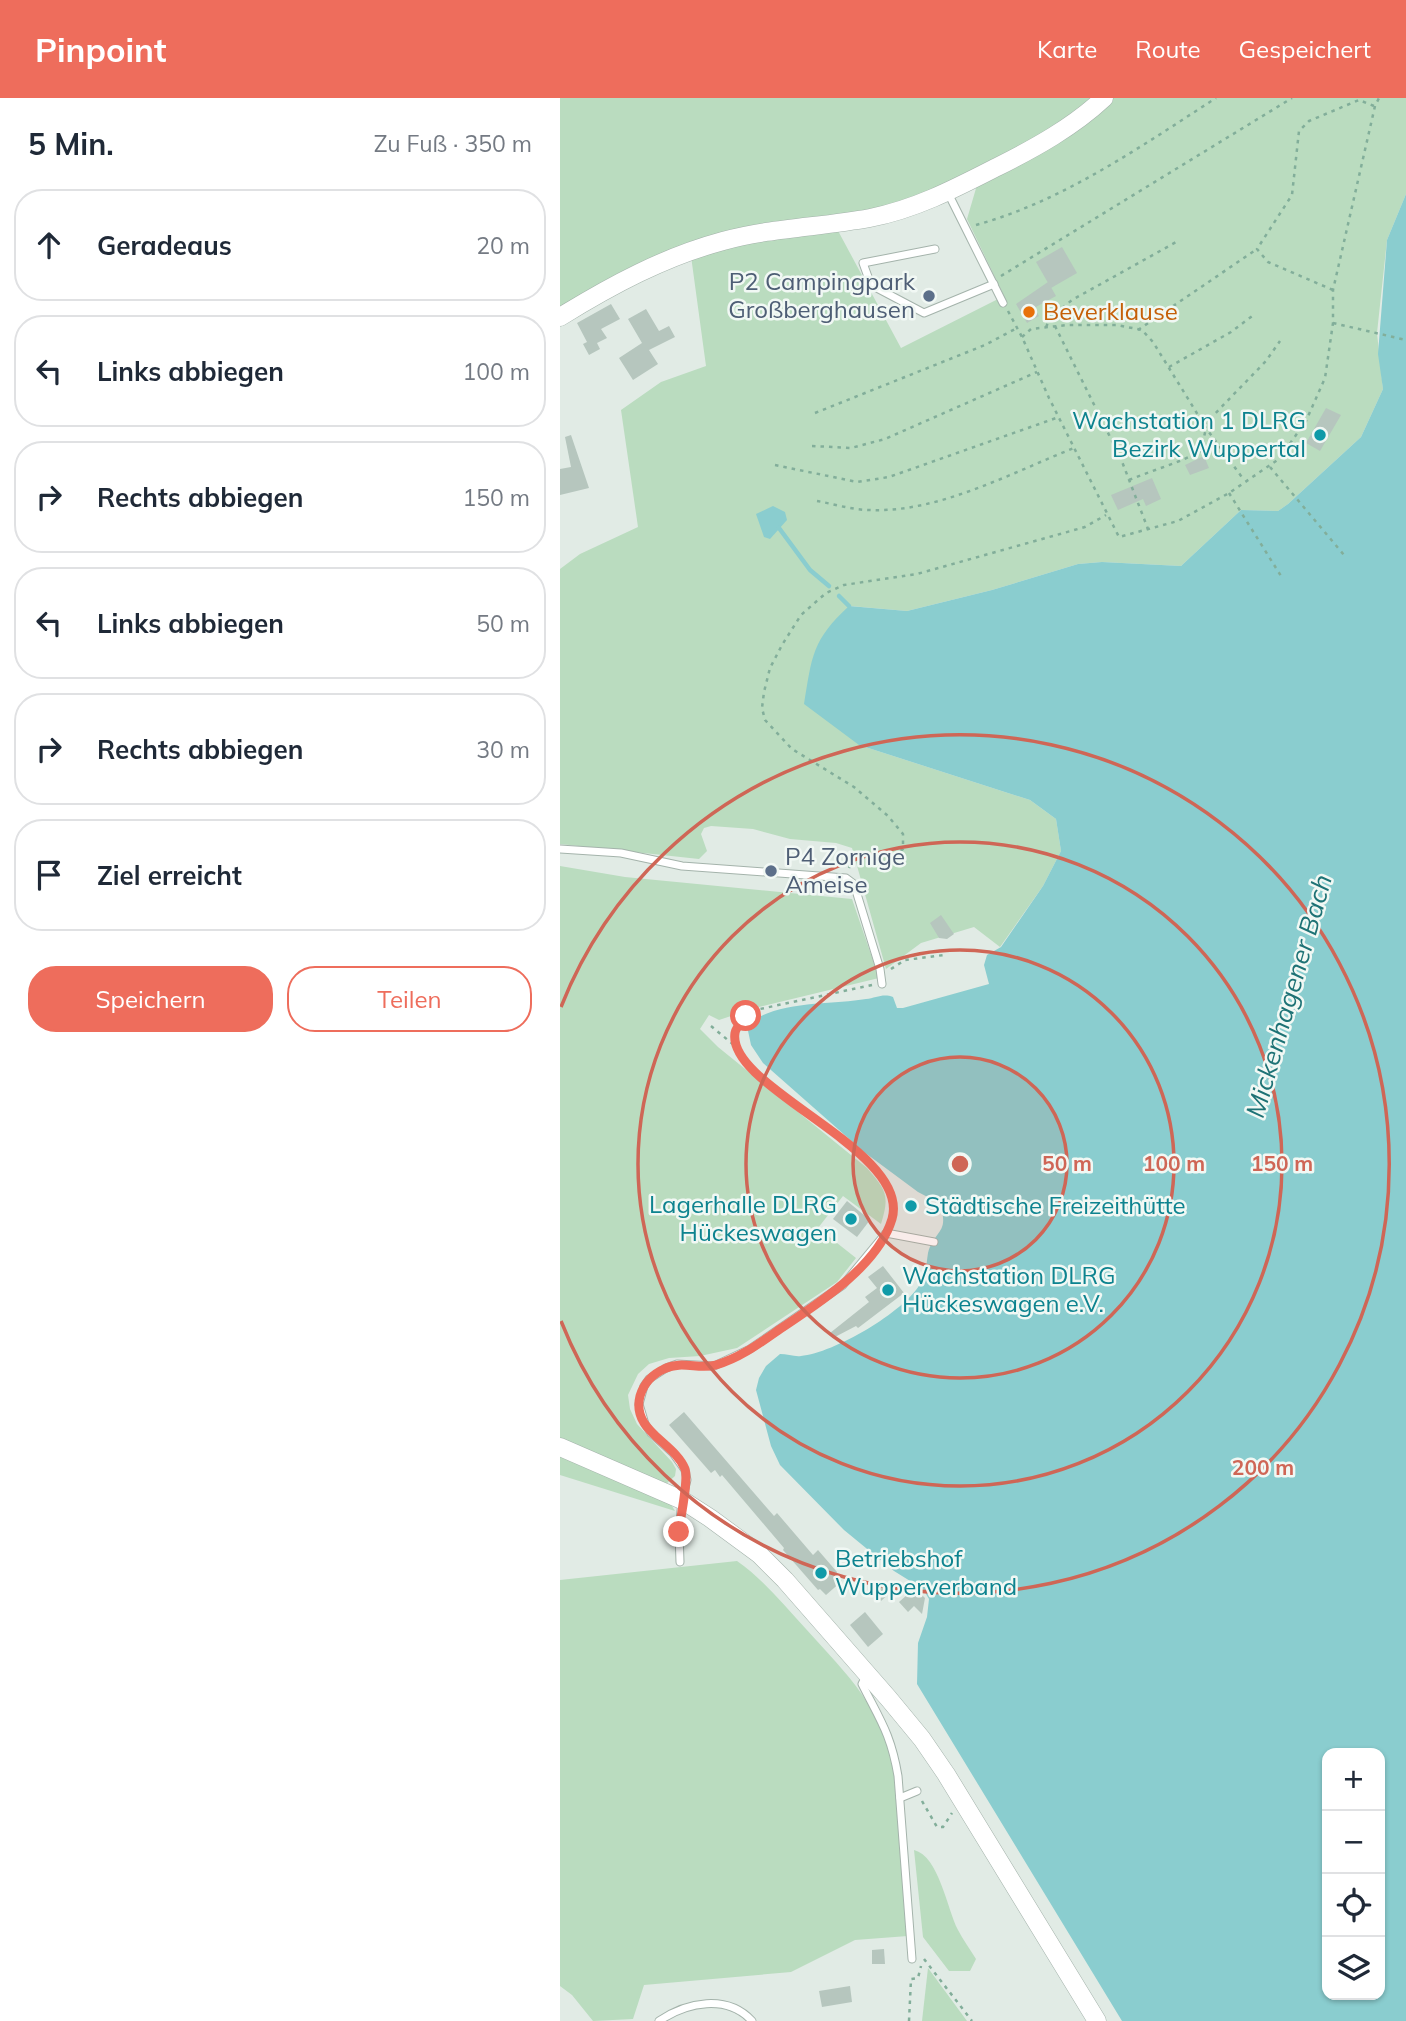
<!DOCTYPE html>
<html lang="de">
<meta charset="utf-8">
<style>
:root{--surface:#fff;--page:#f6f6f7;--text:#1f2937;--muted:#747a83;--line:#e0e1e3;--accent:#ee6d5c}
body{margin:0;font-family:Mulish,sans-serif;background:var(--page);color:var(--text)}
.controls{position:absolute;right:21px;bottom:21px;display:grid;overflow:hidden;border-radius:14px;box-shadow:0 2px 5px #0004}
.controls button{width:63px;height:63px;display:grid;place-items:center;padding:0;border:0;border-bottom:2px solid var(--line);background:var(--surface);color:var(--text);font:35px sans-serif}
.stop{position:absolute;width:21px;height:21px;margin:-16px;border:5px solid #ee6d5c;border-radius:50%;background:#fff}
.stop.end{background:#ee6d5c;border-color:#fff;box-shadow:0 2px 7px #0008}
.list{margin:0;padding:0;list-style:none}
h2{display:flex;justify-content:space-between;align-items:center;height:91px;margin:0;padding:0 28px;font-size:30px}
h2 small{font-size:23px;font-weight:400;color:var(--muted)}
.list li{display:grid;grid-template-columns:46px 1fr auto;gap:21px;align-items:center;box-sizing:border-box;height:112px;margin:0 14px 14px;padding:0 14px;border:2px solid var(--line);border-radius:28px}
.list b{display:block;font-size:26px;white-space:nowrap}
.list em{font-size:23px;font-style:normal;color:var(--muted)}
.actions{display:flex;gap:14px;padding:21px 28px}
.actions a{flex:1;padding:16px 0;border:2px solid var(--accent);border-radius:28px;text-align:center;font-size:24px;color:var(--accent)}
.actions .main{background:var(--accent);color:#fff}
.icon{flex:none;width:38px;height:38px;fill:none;stroke:currentColor;stroke-width:2;stroke-linecap:round;stroke-linejoin:round}
.map{position:relative;flex:none;width:846px;height:1923px;overflow:hidden}
header{display:flex;align-items:center;gap:42px;box-sizing:border-box;height:98px;padding:0 35px;background:var(--accent);color:#fff}
header strong{font-size:33px}
nav{display:flex;gap:38px;margin-inline-start:auto;font-size:24px}
main{display:flex}
aside{flex:1;background:var(--surface)}
.map>svg:first-child{display:block}
</style>
<header>
<strong>Pinpoint</strong>
<nav><a>Karte</a><a>Route</a><a>Gespeichert</a></nav>
</header>
<main>
<aside>
<h2>5 Min.<small>Zu Fuß · 350 m</small></h2>
<ul class="list">
<li><svg class="icon" aria-label="ahead" viewBox="0 0 24 24"><path d="M12 20V5M6 11l6-6 6 6"/></svg><div><b>Geradeaus</b></div><em>20 m</em></li>
<li><svg class="icon" aria-label="left" viewBox="0 0 24 24"><path d="M17 20v-9H6M10 6l-5 5 5 5"/></svg><div><b>Links abbiegen</b></div><em>100 m</em></li>
<li><svg class="icon" aria-label="right" viewBox="0 0 24 24"><path d="M7 20v-9h11M14 6l5 5-5 5"/></svg><div><b>Rechts abbiegen</b></div><em>150 m</em></li>
<li><svg class="icon" aria-label="left" viewBox="0 0 24 24"><path d="M17 20v-9H6M10 6l-5 5 5 5"/></svg><div><b>Links abbiegen</b></div><em>50 m</em></li>
<li><svg class="icon" aria-label="right" viewBox="0 0 24 24"><path d="M7 20v-9h11M14 6l5 5-5 5"/></svg><div><b>Rechts abbiegen</b></div><em>30 m</em></li>
<li><svg class="icon" aria-label="arrive" viewBox="0 0 24 24"><path d="M6 21V4h12l-3 4 3 4H6"/></svg><div><b>Ziel erreicht</b></div></li>
</ul>
<div class="actions"><a class="main">Speichern</a><a>Teilen</a></div>
</aside>
<div class="map">
<svg width="846" height="1923" viewBox="0 0 846 1923">
<rect width="100%" height="100%" fill="#e1ebe5"/>
<g fill="#badcbf">
<path d="M0,0H536L493,30L352,104L307,113L214,126L0,210Z"/>
<path d="M553,0H846V96L827,142L817,235L823,291L801,339L728,406L718,413L681,412L621,468L542,464L518,466L432,492L347,513L290,508L299,647L470,702L496,721L501,753L483,788L440,849L414,829L361,845L326,871L292,750L276,745L230,741L193,731L151,728L144,730L141,736L147,753L139,761L0,746V471L20,456L78,429L61,312L101,284L146,268L131,158L164,148L276,129L341,250L444,198L407,121L417,87L535,18Z"/>
<path d="M0,768L65,779L292,801L319,880L195,910L159,922L149,917L140,931L158,949L307,1070C326,1092 330,1097 321,1126L283,1098L258,1130L296,1160L277,1184L177,1250L140,1258L109,1260L89,1266L78,1276L68,1297L70,1311L77,1326L112,1364L116,1371L115,1378L106,1386L0,1342Z"/>
<path d="M0,1354L109,1403L115,1413L0,1377Z"/>
<path d="M177,1463C204,1482 224,1507 246,1531C289,1579 323,1609 334,1677L348,1838L295,1842L231,1874L84,1887L73,1921L33,1923L12,1897L0,1888V1482Z"/>
<path d="M354,1752C379,1758 387,1811 398,1832C403,1842 410,1851 416,1861L410,1873H389L363,1839Z"/>
<path d="M368,1870L407,1923H362Z"/>
</g>
<g fill="#8acdcf" fill-rule="evenodd">
<path d="M846,96V1923H562L357,1586L358,1545L367,1519L369,1501L363,1491L334,1473L284,1432L220,1367L211,1348L196,1292L199,1280L206,1268L220,1256C227,1256 235,1259 241,1258C274,1255 344,1214 360,1186C367,1175 366,1167 368,1155C374,1132 391,1135 379,1105L358,1094L304,1054L203,965L191,947L187,928C213,902 272,907 306,901C316,900 323,895 333,899L337,910H343L429,886L424,867L427,857L441,849L483,788L501,753L496,721L470,702L299,647L244,606C252,558 252,542 289,508L347,513L432,492L518,466L542,464L621,468L681,412L718,413L728,406L801,339L823,291L818,256L827,142ZM767,1655H820V1897H767Z"/>
<path d="M213,408L225,414L227,422L210,441L204,439L196,416Z"/>
</g>
<g fill="none" stroke-linecap="round" stroke-linejoin="round">
<g stroke="#8acdcf" stroke-width="4.5">
<path d="M219,430L250,472L269,488"/>
<path d="M279,498L289,508"/>
</g>
</g>
<g fill="#b6c6be">
<path d="M502,149L517,175L491,190L476,164Z"/>
<path d="M488,184L496,198L474,210L479,218L467,225L456,206Z"/>
<path d="M51,206L60,221L41,231L47,240L37,245L40,251L29,257L23,246L27,244L17,225Z"/>
<path d="M86,211L99,233L109,228L115,239L89,252L98,266L73,282L59,260L82,245L68,221Z"/>
<path d="M766,310L781,317L760,353L746,345Z"/>
<path d="M11,337L29,390L0,397V371L11,369L5,339Z"/>
<path d="M644,358L649,370L630,377L625,367Z"/>
<path d="M592,380L601,401L586,408L583,401L558,412L551,397Z"/>
<path d="M381,817L394,836L387,841L379,840L370,825Z"/>
<path d="M287,1103L310,1122L297,1139L273,1121Z"/>
<path d="M323,1168L344,1195L298,1230L296,1228L273,1240L270,1235L309,1204L305,1199L317,1190L308,1179Z"/>
<path d="M124,1314L214,1418L217,1415L253,1457L258,1452L277,1474L276,1476L282,1483L266,1497L260,1491L258,1492L223,1452L224,1450L162,1377L160,1379L155,1372L151,1375L109,1327Z"/>
<path d="M320,1483L331,1494L321,1503L311,1492Z"/>
<path d="M355,1490L365,1500L362,1516L354,1508L348,1514L339,1504Z"/>
<path d="M305,1514L323,1536L308,1549L290,1527Z"/>
<path d="M324,1851L325,1866H312V1852Z"/>
<path d="M290,1888L292,1904L262,1909L259,1893Z"/>
</g>
<g fill="none" stroke-linecap="round" stroke-linejoin="round">
<defs>
<g id="service">
<path d="M388,95L443,205"/>
<path d="M375,151L303,165L311,187L364,215L434,186"/>
<path d="M0,751L61,755L122,768L286,780L294,786L320,871L322,886"/>
<path d="M120,1464L119,1434L122,1402L127,1382L125,1372L113,1355L91,1335L85,1326L79,1306L84,1288L89,1281L106,1270L117,1266L154,1268L190,1251L283,1187L326,1135L374,1144"/>
<path d="M307,1576L302,1586C320,1622 331,1636 338,1678L352,1861"/>
<path d="M340,1700L357,1693"/>
<path d="M99,1923C127,1904 167,1896 192,1923"/>
</g>
<g id="tertiary">
<path d="M0,219C52,187 104,159 163,143C210,130 261,129 310,120C356,111 396,90 437,69C475,50 513,29 544,0"/>
<path d="M0,1349L122,1402L150,1420L199,1456L225,1482L329,1601L362,1641L386,1676L537,1923"/>
</g>
</defs>
<use href="#service" stroke="#a4b3ab" stroke-width="9"/>
<use href="#tertiary" stroke="#a4b3ab" stroke-width="19"/>
<g stroke="#82ae9a" stroke-width="2.5" stroke-dasharray="3.5 5" stroke-linecap="butt">
<path d="M416,127C503,103 580,49 656,0"/>
<path d="M441,178L732,0"/>
<path d="M773,192L708,164L697,151L732,97L739,33L749,23L799,2L814,8"/>
<path d="M448,213L462,239L489,300L559,439L618,423L669,395L719,361L746,323L765,280L773,225V192L815,8L819,0"/>
<path d="M773,225L846,242"/>
<path d="M495,228L561,361L588,431"/>
<path d="M486,229L491,219L512,202L618,143"/>
<path d="M578,232L697,151"/>
<path d="M462,239L471,231L507,227H557L582,232L593,244L646,330L684,382"/>
<path d="M609,269L671,234L695,216"/>
<path d="M255,315L425,247L457,230"/>
<path d="M644,327L706,263L720,243"/>
<path d="M252,348L291,350L325,341L477,274"/>
<path d="M215,367L297,384L329,379L499,319"/>
<path d="M710,369L784,457"/>
<path d="M569,382C593,372 619,365 641,353L646,330"/>
<path d="M669,395L721,478"/>
<path d="M257,403C274,406 292,412 310,412C378,415 451,375 514,350"/>
<path d="M289,770L293,760L335,757L343,751V736L328,718L294,689L232,651L205,622L202,610L204,594L210,570L222,547L241,517L266,495L284,487L357,476L525,429L546,417"/>
<path d="M331,871L345,862L384,857"/>
<path d="M312,887L200,911C183,918 169,933 178,952C185,968 202,979 215,990C245,1014 311,1056 328,1088C334,1101 335,1111 330,1124"/>
<path d="M151,928L175,948"/>
<path d="M362,1703L377,1729H383L392,1715"/>
<path d="M364,1861L412,1923"/>
<path d="M349,1923L351,1881L358,1880L361,1868"/>
</g>
<use href="#service" stroke="#fff" stroke-width="7"/>
<use href="#tertiary" stroke="#fff" stroke-width="18"/>
</g>
<g fill="none" stroke-linecap="round" stroke-linejoin="round">
<path stroke="#ee6d5c" stroke-width="9" d="M119,1434C120,1420 129,1382 125,1371C114,1344 71,1333 80,1298C84,1285 93,1276 104,1271C122,1262 139,1272 156,1267C180,1260 200,1245 220,1231C259,1205 318,1168 332,1121C352,1052 166,990 175,935C176,929 182,923 186,918"/>
</g>
<circle cx="400" cy="1066" r="107" fill="#cf6656" fill-opacity=".12"/>
<g fill="none" stroke="#cf6656" stroke-width="3.5">
<circle cx="400" cy="1066" r="107"/>
<circle cx="400" cy="1066" r="214"/>
<circle cx="400" cy="1066" r="322"/>
<path d="M1 909A429 429 0 1 1 1 1223"/>
</g>
<g fill="#5c6f8a" stroke="#f1f8f4" stroke-width="2.5">
<circle cx="369" cy="198" r="7"/>
<circle cx="211" cy="773" r="7"/>
</g>
<circle fill="#e8710a" stroke="#f1f8f4" stroke-width="2.5" cx="469" cy="214" r="7"/>
<g fill="#0f9aa8" stroke="#f1f8f4" stroke-width="2.5">
<circle cx="760" cy="337" r="7"/>
<circle cx="351" cy="1108" r="7"/>
<circle cx="291" cy="1121" r="7"/>
<circle cx="328" cy="1192" r="7"/>
<circle cx="261" cy="1475" r="7"/>
</g>
<g text-anchor="middle" stroke-width="5" stroke-linejoin="round" paint-order="stroke">
<g font-size="24" fill="#4e5e75" stroke="#f1f8f4" text-anchor="end">
<text x="355" y="192">P2 Campingpark<tspan x="355" dy="28">Großberghausen</tspan></text>
<text x="225" y="767" text-anchor="start">P4 Zornige<tspan x="225" dy="28">Ameise</tspan></text>
</g>
<g font-size="24" fill="#c56008" stroke="#f1f8f4" text-anchor="start">
<text x="483" y="222">Beverklause</text>
</g>
<g font-size="24" fill="#0d838f" stroke="#f1f8f4" text-anchor="start">
<text x="746" y="331" text-anchor="end">Wachstation 1 DLRG<tspan x="746" dy="28">Bezirk Wuppertal</tspan></text>
<text x="277" y="1115" text-anchor="end">Lagerhalle DLRG<tspan x="277" dy="28">Hückeswagen</tspan></text>
<text x="365" y="1116">Städtische Freizeithütte</text>
<text x="342" y="1186">Wachstation DLRG<tspan x="342" dy="28">Hückeswagen e.V.</tspan></text>
<text x="275" y="1469">Betriebshof<tspan x="275" dy="28">Wupperverband</tspan></text>
</g>
<g font-size="26" font-style="italic" fill="#1d7275" stroke="#f1f8f4">
<text transform="translate(729 898) rotate(-74)" y="9">Mickenhagener Bach</text>
</g>
</g>
<circle cx="400" cy="1066" r="10" fill="#cf6656" stroke="#f1f8f4" stroke-width="3.5"/>
<g font-size="21" text-anchor="middle" font-weight="bold" fill="#cf6656" stroke="#f1f8f4" stroke-width="5" stroke-linejoin="round" paint-order="stroke">
<text x="507" y="1073">50 m</text>
<text x="614" y="1073">100 m</text>
<text x="722" y="1073">150 m</text>
<text x="703" y="1377">200 m</text>
</g>
</svg>
<div class="controls">
<button>+</button>
<button>−</button>
<button><svg class="icon" aria-label="locate" viewBox="0 0 24 24"><circle cx="12" cy="12" r="6"/><path d="M12 2v4M12 18v4M2 12h4M18 12h4"/></svg></button>
<button><svg class="icon" aria-label="layers" viewBox="0 0 24 24"><path d="M12 4l9 5-9 5-9-5zM3 14l9 5 9-5"/></svg></button>
</div>
<div class="stop" style="left:186px;top:918px"></div>
<div class="stop end" style="left:119px;top:1434px"></div>
</div>
</main>
